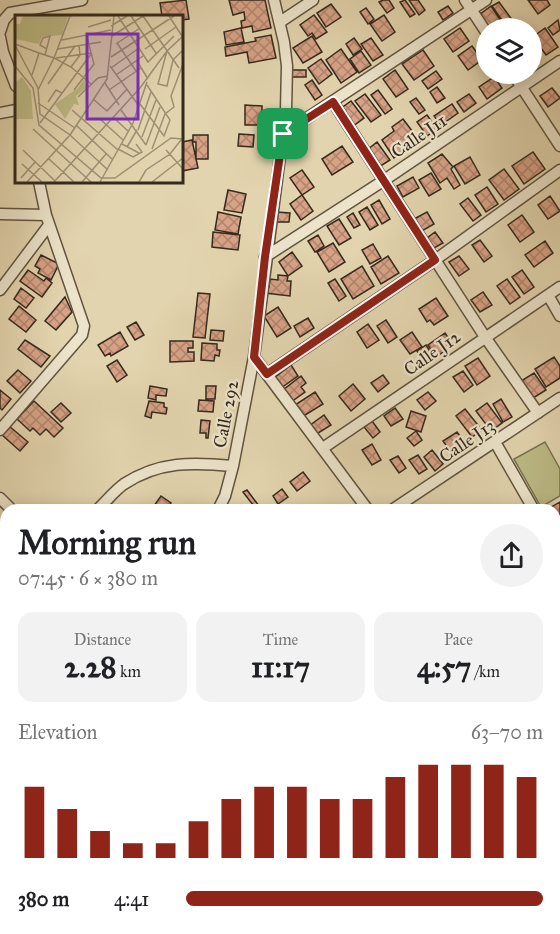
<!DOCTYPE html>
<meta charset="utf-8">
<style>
:root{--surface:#fff;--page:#f2f2f2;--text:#202124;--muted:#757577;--accent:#8f2418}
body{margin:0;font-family:"IM FELL Great Primer",serif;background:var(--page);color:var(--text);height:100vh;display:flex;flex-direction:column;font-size:22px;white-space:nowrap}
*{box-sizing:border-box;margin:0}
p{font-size:20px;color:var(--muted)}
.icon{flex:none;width:33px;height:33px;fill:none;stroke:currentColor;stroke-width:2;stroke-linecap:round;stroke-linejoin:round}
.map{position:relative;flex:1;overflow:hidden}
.details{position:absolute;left:0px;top:504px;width:561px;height:430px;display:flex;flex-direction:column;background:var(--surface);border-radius:18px 18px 0 0;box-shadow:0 3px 15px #0003}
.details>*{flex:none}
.buttons{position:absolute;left:476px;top:18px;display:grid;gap:12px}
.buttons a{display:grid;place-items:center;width:66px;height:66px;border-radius:50%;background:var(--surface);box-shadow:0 3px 15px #0003;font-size:30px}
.pin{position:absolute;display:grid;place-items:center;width:51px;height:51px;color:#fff;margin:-26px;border-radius:12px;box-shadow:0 3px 9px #0006}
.round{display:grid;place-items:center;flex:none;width:63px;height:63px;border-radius:32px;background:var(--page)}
.headline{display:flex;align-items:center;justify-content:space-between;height:102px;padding:0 18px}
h1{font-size:33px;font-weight:800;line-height:45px}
.stats{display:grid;grid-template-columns:repeat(3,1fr);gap:9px;height:102px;padding:6px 18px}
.stats div{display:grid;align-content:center;border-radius:15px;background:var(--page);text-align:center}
.stats b{font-size:30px;font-weight:800}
.stats small{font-size:16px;font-weight:400}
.stats p{font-size:16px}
.chart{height:168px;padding:12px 18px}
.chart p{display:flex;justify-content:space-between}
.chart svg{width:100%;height:108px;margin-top:6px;stroke:var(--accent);stroke-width:6}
ul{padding:0 18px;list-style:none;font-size:20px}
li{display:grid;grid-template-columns:96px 72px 1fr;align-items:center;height:45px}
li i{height:15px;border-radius:8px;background:var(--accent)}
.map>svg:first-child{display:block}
</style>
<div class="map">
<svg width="560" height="934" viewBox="0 0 560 934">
<defs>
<pattern id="building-cross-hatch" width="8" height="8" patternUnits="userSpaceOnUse" patternTransform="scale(1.5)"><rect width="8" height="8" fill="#d7a286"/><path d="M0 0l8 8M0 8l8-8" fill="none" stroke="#af846d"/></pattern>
</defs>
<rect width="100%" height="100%" fill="#e2d4ae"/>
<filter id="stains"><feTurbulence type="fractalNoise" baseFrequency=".00333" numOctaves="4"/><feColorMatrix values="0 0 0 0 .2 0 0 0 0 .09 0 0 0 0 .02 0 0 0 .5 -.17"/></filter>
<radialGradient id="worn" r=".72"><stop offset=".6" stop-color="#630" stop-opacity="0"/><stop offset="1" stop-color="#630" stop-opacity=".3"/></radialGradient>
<path fill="#bcba85" stroke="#787250" stroke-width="1.5" d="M545,442L560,469V496L541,507L514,459Z"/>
<path fill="url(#building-cross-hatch)" stroke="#352a1c" stroke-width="1.5" d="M186,0L189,19L182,20V16H162L160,3Z
M229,0H265L271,28L253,32L252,26L242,28L241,21L245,20L244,12L233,15Z
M383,0H389L394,8L387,13L379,2Z
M405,0L415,14L410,17L400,2Z
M409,0H418L425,10L419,15Z
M528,0H547L550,5L538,14Z
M499,2L513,21L506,26L492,6Z
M331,4L341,17L326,27L317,13Z
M448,6L453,13L443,20L438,12Z
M491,6L503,24L497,28H488L479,15Z
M366,8L374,19L368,24L360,12Z
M314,15L327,32L316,39L312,33L308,36L300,25Z
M384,15L395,32L382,41L370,24Z
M558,20L560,30L553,35L548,28Z
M241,28L244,42L226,45L224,32Z
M460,28L469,41L453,52L444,39Z
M545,28L558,47L546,55L533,37Z
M271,35L276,58L249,63L247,52L226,56L225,47L256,41L255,38Z
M312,36L322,52L303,63L293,48Z
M354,38L362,49L353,55L346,44Z
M371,38L383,55L373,61L361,44Z
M532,38L539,49L532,54L537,61L531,66Z
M472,46L482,60L468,70L458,56Z
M341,49L357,72L341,83L326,60Z
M423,50L434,66L414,80L402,64Z
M361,51L371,65L359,73L350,59Z
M321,59L332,74L319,84L308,68Z
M292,70H306V77H292Z
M395,70L408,89L396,97L383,79Z
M436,71L442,79L428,89L422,81Z
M494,77L502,88L487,99L479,87Z
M312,80L322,95L315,100L305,85Z
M437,87L445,98L437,103L430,92Z
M552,88L560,98L548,107L540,96Z
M378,90L392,109L385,114L371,95Z
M365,94L381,115L371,122L355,101Z
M469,94L476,103L464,112L457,102Z
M416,98L425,110L419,114L410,102Z
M351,101L364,118L352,127L340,109Z
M452,104L458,113L441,125L434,116Z
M245,105L262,106V125H245Z
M427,115L437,129L427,136L417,122Z
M403,119L419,140L394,158L382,140L394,131L392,127Z
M239,134L254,135L253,147L238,146Z
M193,135H208V159H196V142H193Z
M192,140L198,168L182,171V142Z
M377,142L390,160L379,167L367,150Z
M342,146L353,162L332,175L322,159Z
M533,152L545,169L524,184L512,166Z
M442,154L453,167L451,169L460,185L454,189L447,178L440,183L428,163Z
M470,157L480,175L465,184L454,166Z
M504,169L519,189L504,200L489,180Z
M302,170L314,187L302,195L290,178Z
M431,173L441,189L429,196L419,180Z
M413,177L419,188L403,197L397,186Z
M487,187L498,204L486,212L475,195Z
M228,190L246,194L242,213L224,210Z
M302,195L313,211L301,220L290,204Z
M550,196L560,211L548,219L538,205Z
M468,198L481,215L473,221L460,204Z
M379,200L390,219L382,224L371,205Z
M367,207L378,225L370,230L359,212Z
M218,212L241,217L238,234L215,230Z
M276,212L290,213L289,222H275Z
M427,212L434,224L420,232L412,220Z
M353,213L360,225L354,228L347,217Z
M522,215L534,232L520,242L508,225Z
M339,219L351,238L339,245L327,226Z
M213,232L240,235L238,250L212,247Z
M435,232L443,243L434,248L427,238Z
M318,235L324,246L315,252L308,241Z
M480,240L492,256L484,262L472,245Z
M545,241L553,253L534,267L525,255Z
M333,243L345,262L329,272L317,252Z
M373,244L381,258L370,264L362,250Z
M292,252L302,266L288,276L279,262Z
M41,255L59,264L51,280L38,273L40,269L35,266Z
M388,256L399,273L381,284L371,267Z
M459,256L469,269L459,276L449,262Z
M362,266L374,286L353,299L341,279Z
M28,270L44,281L46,278L52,283L42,297L20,281Z
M522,270L534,287L524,294L512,277Z
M278,275L288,276L287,281H291L290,296L265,293L266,287H269L270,279L278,280Z
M335,279L346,296L339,301L328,283Z
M507,279L520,297L510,304L497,286Z
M21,288L34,298L26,308L14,299Z
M483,292L492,305L480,312L471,300Z
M198,293L210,294L205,338L193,337Z
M65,297L72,312L56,330L45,321Z
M436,298L448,316L434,325L430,320L427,322L419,309Z
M19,306L36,320L26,332L9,319Z
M278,307L291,328L277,337L264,316Z
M308,318L314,328L300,337L294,326Z
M386,320L397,337L388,343L377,326Z
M136,322L144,335L135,340L127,327Z
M368,324L379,340L367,348L357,332Z
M211,330L224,331L223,341L210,340Z
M120,332L128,346L111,356L110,353L105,356L98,345Z
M412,332L422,347L410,354L400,340Z
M445,333L453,345L436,357L428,345Z
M25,340L50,356L41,367L18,349Z
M170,341H193V348H188V352H194V361L170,362Z
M202,343L217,344V350H220L219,356L215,355L214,361L201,360Z
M426,345L435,359L426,364L417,351Z
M554,357L560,366V378L546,387L535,369Z
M478,358L490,376L477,385L465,366Z
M117,360L127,375L117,382L107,366Z
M291,365L298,376L281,388L274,378Z
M18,370L31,381L20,393L7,381Z
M463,371L473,385L464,392L453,377Z
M534,373L546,390L530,400L518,383Z
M383,375L389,383L378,392L371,383Z
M301,376L306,383L301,387L305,392L291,402L283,390Z
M353,384L365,399L351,411L339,396Z
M150,386L167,389L166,396L156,395V400L148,398Z
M206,386H216L215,399H206Z
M0,390L11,399L2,410L0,408Z
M315,392L323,404L302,417L295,405Z
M428,392L436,401L425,410L417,400Z
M501,399L512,417L503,422L493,404Z
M199,400L214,401L213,412L198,411Z
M34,401L63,428L54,437L46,429L40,435L33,428L30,431L17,419Z
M149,401L164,403V407L167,408L166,414L152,412L151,418L145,416Z
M61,403L71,413L61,422L51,412Z
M487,403L502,423L491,431L476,411Z
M395,408L403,419L391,426L384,416Z
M465,409L482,430L472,437L456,416Z
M411,411L426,416L421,432L406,427Z
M324,415L331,425L315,435L309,426Z
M201,420L210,421L208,438H206V433H200Z
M372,421L380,432L373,438L364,427Z
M9,426L28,442L20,451L2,435Z
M416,431L422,440L414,446L407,438Z
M457,432L467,446L453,455L443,441Z
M372,444L381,460L372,465L362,450Z
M432,450L443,464L435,471L424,457Z
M418,455L427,469L419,474L409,460Z
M398,456L406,468L399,473L390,460Z
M303,472L310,481L297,491L290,482Z
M282,489L288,497L278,504L273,496Z
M247,490L262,510H257L243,492Z
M161,496L171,503L166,510H151Z
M560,502V541L555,532V510H546Z
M197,928H213L217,933L192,934Z
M373,928H392L397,933L373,934L371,931Z"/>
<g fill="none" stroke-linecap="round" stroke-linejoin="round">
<g stroke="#605440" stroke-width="13">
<path id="street" d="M465,0L486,32
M280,22L313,0
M0,32L4,20L10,13L82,0
M0,37L3,52L16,86
M513,74L560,146
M333,102L485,337L538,413
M0,113L16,110
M283,134L486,0
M0,214L46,215
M265,257L383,181L560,61
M0,290L49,225
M548,295L560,316
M254,357L368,510
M267,374L435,260L560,170
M0,430L82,335L84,326L46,215L39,182
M495,442L534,510
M323,448L560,287
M0,498L12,510
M97,510C106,502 114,491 124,484C159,461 193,462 233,466
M218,510L225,496L233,466L254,357L286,110L287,66L284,42L274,0
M392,510L560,398
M555,546L560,554
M0,606L6,600
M555,632L560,626
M555,773L560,780
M0,828L6,819
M555,840L560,827
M311,928L317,934
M468,928L472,934
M142,930L147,934
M281,934L287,928
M520,934L522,928"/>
</g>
<use href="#street" stroke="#ece3ca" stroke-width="10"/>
</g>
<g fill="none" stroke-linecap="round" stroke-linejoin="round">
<g stroke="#fff" stroke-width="12">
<path id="route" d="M333,102L435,260L267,374L254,357L265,257L283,134Z"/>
</g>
<use href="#route" stroke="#8f2418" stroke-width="8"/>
</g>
<g text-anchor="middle" stroke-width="4.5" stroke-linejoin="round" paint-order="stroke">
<g font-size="18" fill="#352a1c" stroke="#ece3ca">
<text transform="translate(419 136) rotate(-34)" y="6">Calle J11</text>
<text transform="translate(432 353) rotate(-35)" y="6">Calle J12</text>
<text transform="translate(226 414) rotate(-79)" y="6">Calle 292</text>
<text transform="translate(467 441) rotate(-34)" y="6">Calle J13</text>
</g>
</g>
<g transform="translate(15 15)">
<rect width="168" height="168" fill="#e2d4ae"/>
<path d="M8,1H53L47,20L27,22L24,29L0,24V9H5ZM7,62L16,76L18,104H0V68ZM69,64L71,73L61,81L64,90L59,89L50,104L40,89L63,73Z" fill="#bcba85"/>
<path fill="none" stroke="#9d9074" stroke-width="1.5" d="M55,1L39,43L56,52L76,69M103,1L133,47L159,21M116,1L141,38M128,1L164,53M154,1L167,21M96,11L112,1M73,12L96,5M97,21L128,1M168,21L152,36L143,69L152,71L158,45L168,35M47,25L96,15M102,28L121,56M0,29L24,38L17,60M101,29L125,13M0,30L23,73L25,99L55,120L93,155M43,34L86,27M130,34L161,12M30,40L35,21L28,23L25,30L32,34M96,42L159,1M41,43L76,38M122,46L133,64M0,51L18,73L24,110L86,163H100L156,123L168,124M95,51L124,91M56,52L65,40L64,30M96,53L124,33M101,60L128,41M90,68L104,90M33,69L60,31M23,75L39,43L24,38M59,75L79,49L72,22M94,75L126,53M63,82L83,63L93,61M78,84L92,96L112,74M33,87L41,75L47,78M23,88L60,113M125,89L149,121L155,105L132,70M57,95L103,135M106,95L131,130M99,103L114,117M85,104L108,125M25,108L76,39M61,110L97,144M18,114L76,167M123,115L136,77M127,122L141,85M107,129L124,138M131,130L145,92M112,132L122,115M103,134L118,142L127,137L121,129M137,134L150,99L159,92L156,81L168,49M8,135L40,166M151,135L168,154M34,144L59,167M7,149L27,167M6,163L20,147M12,167L55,120L92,64L99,1M39,167L125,73L152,36M67,167L91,139M85,167L118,108L132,67M124,167L131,155L155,139L166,125M137,167L168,143"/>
<path fill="#7b2cbf" fill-opacity="0.15" stroke="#7b2cbf" stroke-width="3" d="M72,19H123V104H72Z"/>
<rect width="168" height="168" fill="none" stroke="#352a1c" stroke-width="3"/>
</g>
<rect width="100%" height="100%" filter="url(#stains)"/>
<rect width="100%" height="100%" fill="url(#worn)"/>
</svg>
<div class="buttons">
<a><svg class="icon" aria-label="layers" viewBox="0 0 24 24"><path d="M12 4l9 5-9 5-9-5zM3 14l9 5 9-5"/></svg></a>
</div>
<div class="pin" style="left:283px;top:134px;background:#1e9e55"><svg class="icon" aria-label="arrive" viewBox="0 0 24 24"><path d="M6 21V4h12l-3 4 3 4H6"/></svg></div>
<section class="details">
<div class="headline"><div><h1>Morning run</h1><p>07:45 · 6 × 380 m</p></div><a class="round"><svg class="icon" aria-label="share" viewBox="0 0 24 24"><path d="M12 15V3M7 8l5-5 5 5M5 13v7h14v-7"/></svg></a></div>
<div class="stats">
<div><p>Distance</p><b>2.28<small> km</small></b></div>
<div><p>Time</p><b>11:17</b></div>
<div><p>Pace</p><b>4:57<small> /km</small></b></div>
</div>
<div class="chart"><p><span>Elevation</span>63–70 m</p>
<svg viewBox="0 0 160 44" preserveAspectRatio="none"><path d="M5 44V15M15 44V24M25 44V33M35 44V38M45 44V38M55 44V29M65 44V20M75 44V15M85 44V15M95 44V20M105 44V20M115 44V11M125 44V6M135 44V6M145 44V6M155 44V11"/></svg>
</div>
<ul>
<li><b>380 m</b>4:41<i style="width:100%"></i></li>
</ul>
</section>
</div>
